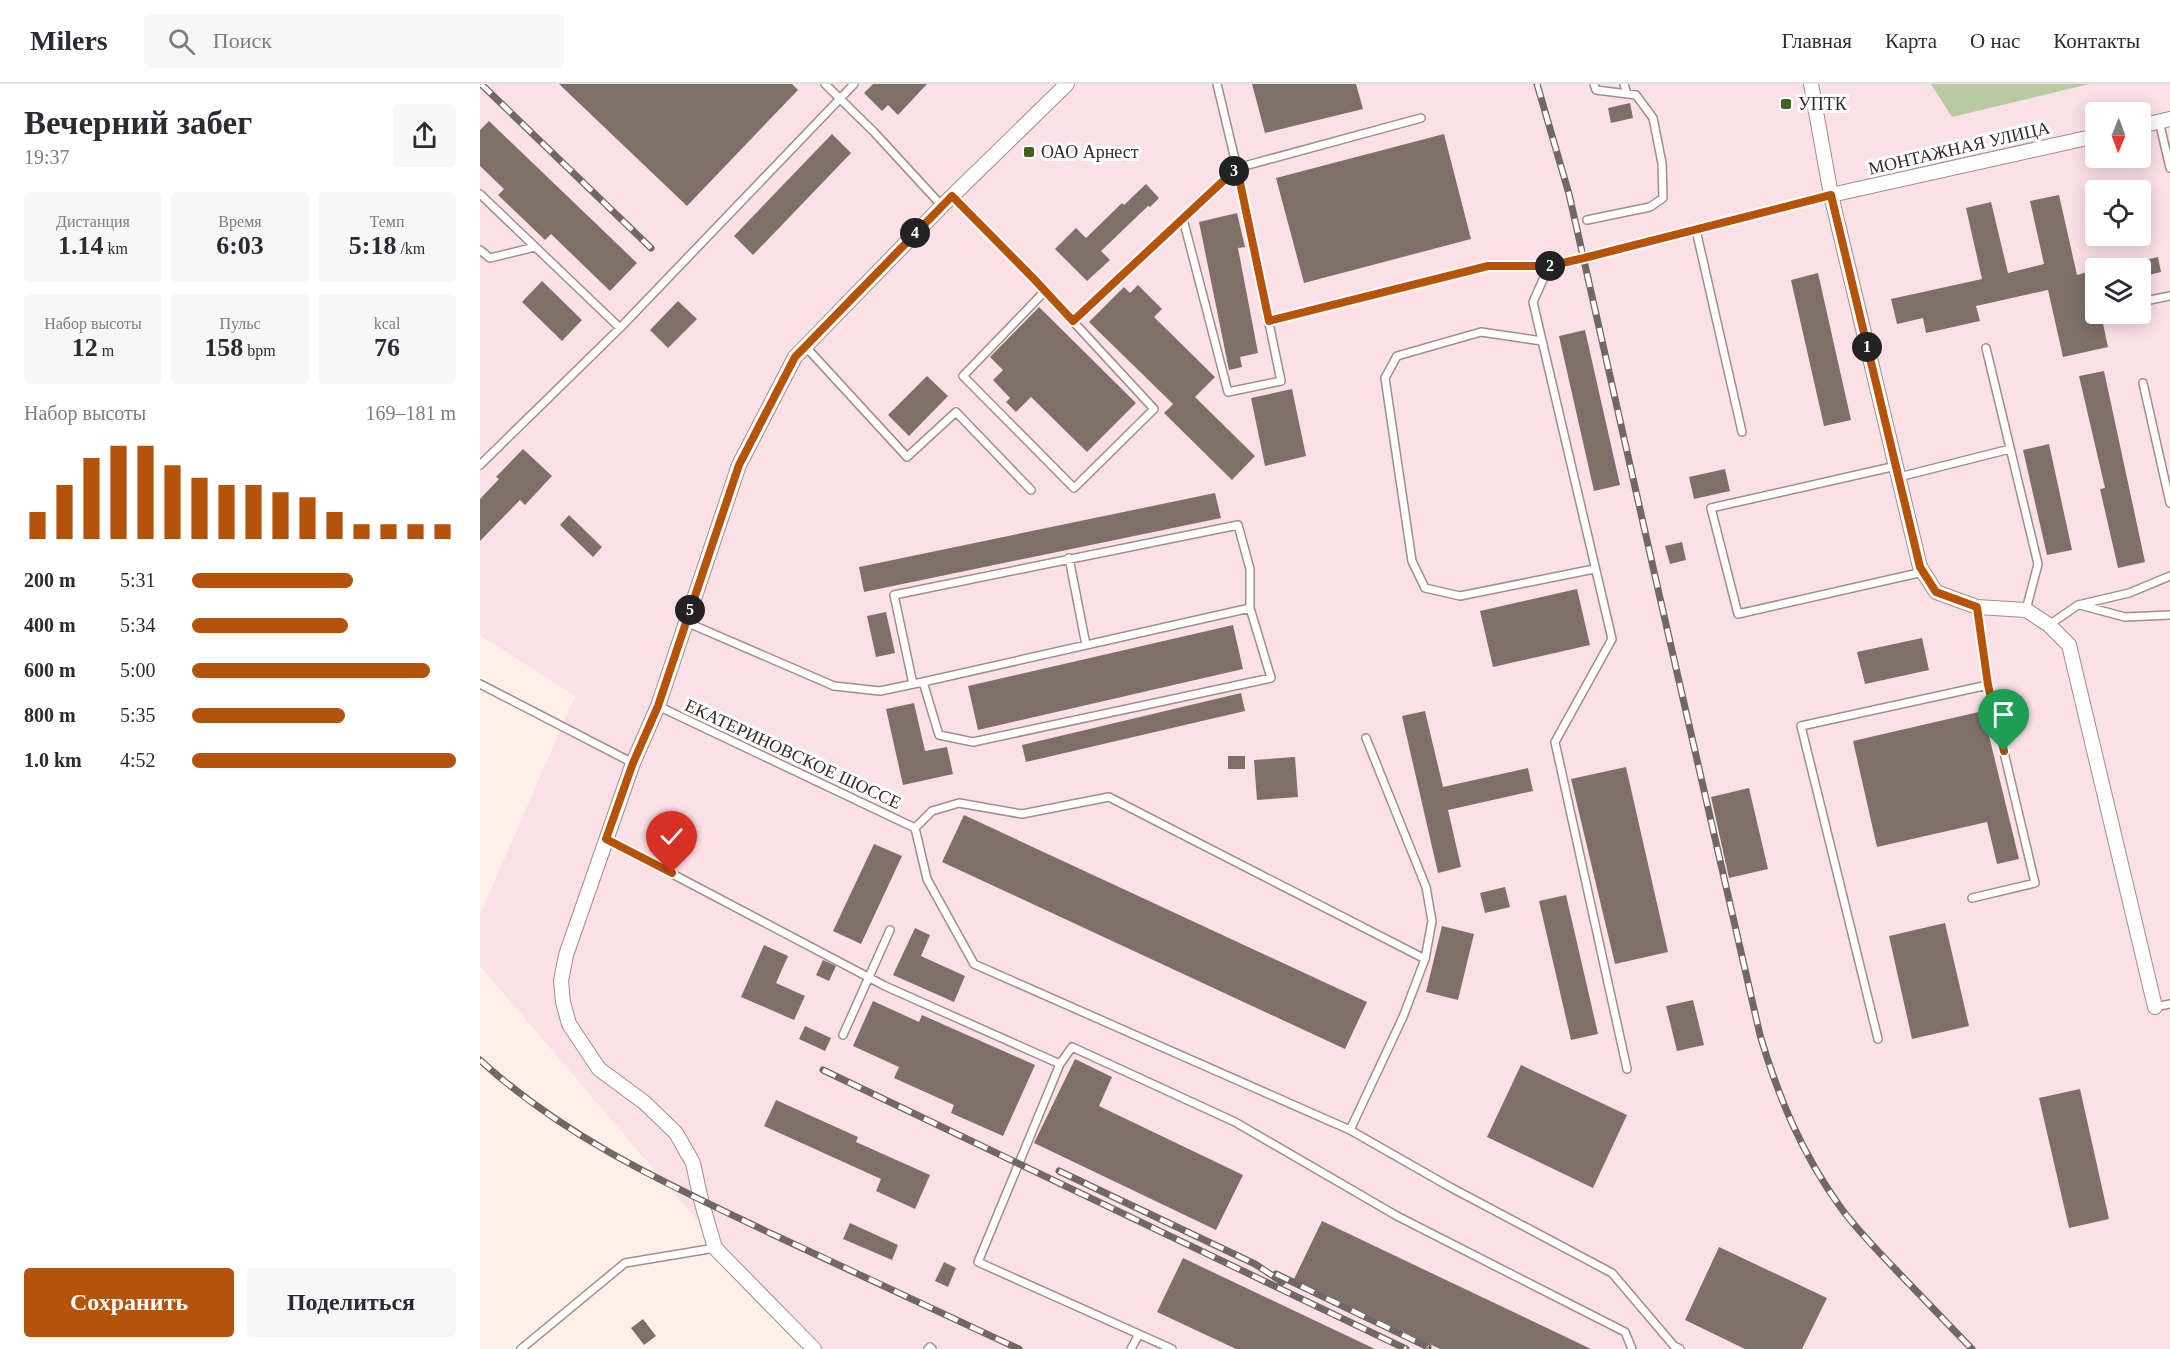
<!DOCTYPE html>
<html lang="ru">
<meta charset="utf-8">
<style>
:root{--surface:#fff;--page:#f7f7f7;--text:#2b2b33;--muted:#7c7c81;--line:#e1e1e2;--accent:#b45309}
body{margin:0;font-family:"Times New Roman",serif;background:var(--page);color:var(--text);height:100vh;display:flex;flex-direction:column;font-size:22px;white-space:nowrap}
*{box-sizing:border-box;margin:0}
p{font-size:20px;color:var(--muted)}
.icon{flex:none;width:33px;height:33px;fill:none;stroke:currentColor;stroke-width:2;stroke-linecap:round;stroke-linejoin:round}
.map{position:relative;flex:1;overflow:hidden}
.panel{display:flex;flex-direction:column;background:var(--surface);width:480px}
.panel>*{flex:none}
.needle{width:39px;rotate:181deg}
.tools{position:absolute;left:1605px;top:18px;display:grid;gap:12px}
.tools a{display:grid;place-items:center;width:66px;height:66px;border-radius:6px;background:var(--surface);box-shadow:0 3px 15px #0003;font-size:30px}
.pin{position:absolute;display:grid;place-items:center;width:51px;height:51px;color:#fff;margin:-62px -26px;border-radius:50% 50% 50% 0;rotate:-45deg;box-shadow:0 0 6px #0007}
.pin .icon{rotate:45deg}
.km{position:absolute;width:30px;height:30px;margin:-15px;border-radius:50%;background:#222;color:#fff;font-size:16px;line-height:30px;text-align:center}
.round{display:grid;place-items:center;flex:none;width:63px;height:63px;border-radius:6px;background:var(--page)}
.overview{display:flex;align-items:center;justify-content:space-between;height:102px;padding:0 24px}
h1{font-size:33px;font-weight:600;line-height:45px}
.metrics{display:grid;grid-template-columns:repeat(3,1fr);gap:9px;height:102px;padding:6px 24px}
.metrics div{display:grid;align-content:center;border-radius:6px;background:var(--page);text-align:center}
.metrics b{font-size:26px;font-weight:600}
.metrics small{font-size:16px;font-weight:400}
.metrics p{font-size:16px}
.chart{height:168px;padding:12px 24px}
.chart p{display:flex;justify-content:space-between}
.chart svg{width:100%;height:108px;margin-top:6px;stroke:var(--accent);stroke-width:6}
.action{display:flex;gap:12px;margin-top:auto;padding:12px 24px}
.action a{flex:1;height:69px;border-radius:6px;background:var(--accent);color:#fff;font-size:24px;font-weight:600;line-height:69px;text-align:center}
.action a+a{background:var(--page);color:var(--text)}
ul{padding:0 24px;list-style:none;font-size:20px}
li{display:grid;grid-template-columns:96px 72px 1fr;align-items:center;height:45px}
li i{height:15px;border-radius:8px;background:var(--accent)}
header{display:flex;align-items:center;gap:36px;box-sizing:border-box;height:84px;padding:0 30px;background:var(--surface);border-bottom:2px solid var(--line)}
header strong{font-size:28px}
nav{display:flex;gap:33px;margin-inline-start:auto;font-size:21px}
.search{width:420px;height:54px;background:var(--page);display:flex;align-items:center;gap:15px;box-sizing:border-box;padding:0 21px;border-radius:6px;color:var(--muted);font-size:22px}
main{display:flex;flex:1;min-height:0}
.map>svg:first-child{display:block}
</style>
<header>
<strong>Milers</strong>
<div class="search"><svg class="icon" aria-label="search" viewBox="0 0 24 24"><circle cx="10" cy="10" r="6"/><path d="M15 15l6 6"/></svg>Поиск</div>
<nav><a>Главная</a><a>Карта</a><a>О нас</a><a>Контакты</a></nav>
</header>
<main>
<section class="panel">
<div class="overview"><div><h1>Вечерний забег</h1><p>19:37</p></div><a class="round"><svg class="icon" aria-label="share" viewBox="0 0 24 24"><path d="M12 15V3M7 8l5-5 5 5M5 13v7h14v-7"/></svg></a></div>
<div class="metrics">
<div><p>Дистанция</p><b>1.14<small> km</small></b></div>
<div><p>Время</p><b>6:03</b></div>
<div><p>Темп</p><b>5:18<small> /km</small></b></div>
</div>
<div class="metrics">
<div><p>Набор высоты</p><b>12<small> m</small></b></div>
<div><p>Пульс</p><b>158<small> bpm</small></b></div>
<div><p>kcal</p><b>76</b></div>
</div>
<div class="chart"><p><span>Набор высоты</span>169–181 m</p>
<svg viewBox="0 0 160 44" preserveAspectRatio="none"><path d="M5 44V33M15 44V22M25 44V11M35 44V6M45 44V6M55 44V14M65 44V19M75 44V22M85 44V22M95 44V25M105 44V27M115 44V33M125 44V38M135 44V38M145 44V38M155 44V38"/></svg>
</div>
<ul>
<li><b>200 m</b>5:31<i style="width:61%"></i></li>
<li><b>400 m</b>5:34<i style="width:59%"></i></li>
<li><b>600 m</b>5:00<i style="width:90%"></i></li>
<li><b>800 m</b>5:35<i style="width:58%"></i></li>
<li><b>1.0 km</b>4:52<i style="width:100%"></i></li>
</ul>
<div class="action"><a>Сохранить</a><a>Поделиться</a></div>
</section>
<div class="map">
<svg width="1690" height="1265" viewBox="0 0 1690 1265">
<rect width="100%" height="100%" fill="#ffefe9"/>
<path fill="#fbe1e7" fill-rule="evenodd" d="M0,0H1451L1472,33L1610,0H1690V1265H327L0,882V831L95,612L0,551ZM1616,28H1660V74H1616ZM1616,106H1660V152H1616ZM1616,184H1660V230H1616Z"/>
<path fill="#b9c9a3" d="M1451,0H1610L1472,33Z"/>
<path fill="#7e7066" d="M79,0H312L318,6L207,122Z
M393,0H447L418,31L408,21L402,27L384,9Z
M772,0H876L883,25L785,49Z
M1150,19L1153,34L1131,39L1128,24Z
M9,37L157,179L130,207L71,150L65,156L18,111L24,105L0,82V46Z
M352,50L371,69L273,171L254,152Z
M964,50L991,155L824,199L796,94Z
M666,100L679,114L670,123L668,122L621,167L630,176L607,197L575,165L596,144L606,154L642,119L644,121Z
M1579,111L1597,191L1611,187L1616,207V230H1621L1628,263L1583,273L1568,206L1496,222L1500,237L1446,249L1443,234L1417,240L1411,215L1502,195L1486,124L1511,118L1528,189L1564,180L1550,117Z
M757,129L765,163L758,164L778,269L760,273L762,283L749,286L719,138Z
M1678,173L1681,188L1660,193V177Z
M1338,189L1371,336L1344,342L1311,196Z
M62,197L102,236L82,257L42,218Z
M658,201L682,225L674,233L735,293L715,313L775,372L752,396L684,329L693,320L609,238L644,203L650,209Z
M198,217L217,235L188,264L170,246Z
M559,223L656,319L607,368L551,313L536,328L526,318L530,314L513,296L523,286L510,273Z
M1105,246L1140,401L1114,407L1079,252Z
M1624,287L1665,478L1638,484L1620,405L1625,404L1599,292Z
M447,292L468,312L429,352L408,331Z
M812,305L826,372L785,382L771,314Z
M1569,360L1592,466L1567,471L1543,366Z
M43,365L72,392L45,421L40,416L0,457V415L19,395L16,393Z
M1245,385L1250,407L1214,415L1209,393Z
M735,409L741,434L384,508L379,483Z
M89,431L122,463L113,473L80,441Z
M1202,458L1206,476L1190,480L1185,462Z
M1097,505L1110,561L1013,583L1000,527Z
M406,528L415,569L396,573L387,532Z
M753,541L763,585L498,646L488,602Z
M1442,554L1449,586L1385,600L1377,568Z
M761,609L765,627L546,678L542,661Z
M434,619L445,667L467,663L473,690L423,701L406,625Z
M945,627L963,703L1048,684L1053,707L968,726L981,783L958,789L922,632Z
M1503,627L1539,775L1517,780L1507,738L1397,763L1373,657Z
M748,672H765V685H748Z
M815,673L818,713L777,716L774,676Z
M1146,683L1188,868L1135,880L1091,695Z
M1269,704L1288,785L1249,794L1231,713Z
M484,731L887,918L865,965L462,778Z
M394,760L422,772L381,860L353,847Z
M1025,803L1030,823L1005,829L1000,809Z
M1086,811L1118,950L1091,956L1059,817Z
M1465,839L1489,942L1432,955L1409,852Z
M962,842L994,850L978,916L946,908Z
M435,844L450,851L441,872L485,892L474,918L413,891Z
M284,861L308,872L296,899L325,912L314,936L261,913Z
M343,876L356,882L349,897L336,891Z
M1213,916L1224,961L1197,967L1186,922Z
M393,917L439,938L442,931L555,981L523,1052L471,1029L474,1021L414,994L419,983L373,962Z
M325,942L351,954L345,967L319,955Z
M595,975L632,993L619,1022L763,1091L736,1146L554,1059Z
M1041,981L1147,1031L1113,1104L1007,1053Z
M1600,1005L1629,1135L1589,1144L1559,1014Z
M296,1016L378,1053L376,1058L450,1091L435,1125L396,1107L401,1095L284,1042Z
M842,1137L1111,1265H960L814,1195Z
M370,1139L418,1161L412,1176L363,1155Z
M1239,1163L1347,1214L1322,1265H1265L1205,1236Z
M703,1174L895,1265H756L677,1228Z
M464,1178L476,1184L468,1203L455,1197Z
M163,1235L176,1252L164,1261L151,1244Z"/>
<g fill="none" stroke-linecap="round" stroke-linejoin="round">
<g stroke="#a08e87" stroke-width="10">
<path id="service" d="M345,0L394,48L462,122
M1144,0L1147,10
M1679,37L1690,84
M0,110L140,244
M472,112L553,194L674,325L594,404L483,292L565,207
M703,135L748,308L801,297L757,84L737,0
M1107,136L1170,123L1183,114L1182,79L1173,34L1156,11L1116,6L1114,0
M1216,146L1262,348
M0,166L10,174L55,163
M1069,182L1053,218L1132,555L1075,658L1147,985
M1660,218L1690,212
M593,237L757,84L941,34
M788,237L1008,182H1069L1104,174L1351,111
M1062,257L1001,248L917,272L905,294L932,477L945,504L980,512L1114,485
M325,262L427,373L476,328L551,406
M1506,264L1558,480L1546,526
M1663,299L1690,419
M0,381L140,244L374,0
M1416,382L1231,424L1258,530L1443,488
M1419,393L1530,365
M589,474L606,561
M1600,521L1645,533L1690,531
M206,538L354,602L400,607L443,598L770,524L791,594L493,658L459,651L443,598
M1569,541L1598,521L1649,509L1690,492
M0,600L153,679
M433,600L414,511L758,441L770,485V524
M178,622L435,744
M435,744L447,795L494,880L870,1046L970,1103L1132,1189L1194,1262L1200,1265
M435,744L452,727L479,719L542,730L629,713L945,875
M126,755L405,902L580,980L498,1178L692,1265
M1492,814L1555,799L1508,601L1497,523
M1675,923L1690,920
M363,951L410,846
M1398,955L1321,642L1508,601
M580,980L592,963L755,1038L917,1132L1145,1248L1152,1265
M870,1046L923,933L945,875L952,837L946,803L886,654
M41,1265L145,1179L235,1164
M448,1265L450,1263L452,1265
M651,1265L659,1250"/>
</g>
<g stroke="#a08e87" stroke-width="16">
<path id="minor" d="M1331,0L1351,111L1440,483L1456,508L1497,523L1546,526L1569,541L1589,561L1675,923
M1660,42L1690,35
M1351,111L1616,52
M334,1265L235,1164L221,1116L213,1079L196,1049L165,1019L119,985L89,940L83,918L81,897L86,871L153,679L178,622L259,381L315,273L462,122L587,0"/>
</g>
<use href="#service" stroke="#fff" stroke-width="7"/>
<use href="#minor" stroke="#fff" stroke-width="14"/>
<g stroke="#716763" stroke-width="7">
<path id="rail" d="M1,0L171,164
M1057,0L1089,110L1180,514L1280,951C1299,1015 1322,1070 1361,1124C1377,1146 1397,1166 1416,1186C1441,1212 1467,1239 1492,1265
M0,976C85,1054 189,1101 292,1150C375,1188 457,1227 539,1265
M343,986L926,1265
M579,1087L775,1180L802,1198
M796,1190L948,1263"/>
</g>
<use href="#rail" stroke="#fff" stroke-width="4.5" stroke-dasharray="14" stroke-linecap="butt"/>
</g>
<g fill="none" stroke-linecap="round" stroke-linejoin="round">
<g stroke="#fff" stroke-width="12">
<path id="route" d="M192,789L126,755L153,679L178,622L259,381L315,273L472,112L553,194L593,237L757,84L789,237L1008,182H1069L1104,174L1351,111L1440,483L1456,508L1497,523L1508,601L1524,667"/>
</g>
<use href="#route" stroke="#b45309" stroke-width="8"/>
</g>
<g fill="#40641d" stroke="#fff" stroke-width="2">
<rect x="1300" y="14" width="12" height="12" rx="3"/>
<rect x="543" y="62" width="12" height="12" rx="3"/>
</g>
<g text-anchor="middle" stroke-width="6" stroke-linejoin="round" paint-order="stroke">
<g font-size="18" fill="#332c29" stroke="#fff" text-anchor="start">
<text x="1318" y="26">УПТК</text>
<text x="561" y="74">ОАО Арнест</text>
</g>
<g font-size="18" fill="#332c29" stroke="#fff">
<text transform="translate(1479 64) rotate(-13)" y="6">МОНТАЖНАЯ УЛИЦА</text>
<text transform="translate(313 670) rotate(25)" y="6">ЕКАТЕРИНОВСКОЕ ШОССЕ</text>
</g>
</g>
</svg>
<div class="tools">
<a><svg class="needle" viewBox="-14 -14 28 28"><path d="M0-13l5 13h-10z" fill="#e53935"/><path d="M0 13l5-13h-10z" fill="#7c7c81"/></svg></a>
<a><svg class="icon" aria-label="locate" viewBox="0 0 24 24"><circle cx="12" cy="12" r="6"/><path d="M12 2v4M12 18v4M2 12h4M18 12h4"/></svg></a>
<a><svg class="icon" aria-label="layers" viewBox="0 0 24 24"><path d="M12 4l9 5-9 5-9-5zM3 14l9 5 9-5"/></svg></a>
</div>
<div class="pin" style="left:1524px;top:667px;background:#1e9e55"><svg class="icon" aria-label="arrive" viewBox="0 0 24 24"><path d="M6 21V4h12l-3 4 3 4H6"/></svg></div>
<div class="pin" style="left:192px;top:789px;background:#d93025"><svg class="icon" aria-label="check" viewBox="0 0 24 24"><path d="M5 12l5 5 9-10"/></svg></div>
<b class="km" style="left:1387px;top:263px">1</b>
<b class="km" style="left:1070px;top:182px">2</b>
<b class="km" style="left:754px;top:87px">3</b>
<b class="km" style="left:435px;top:149px">4</b>
<b class="km" style="left:210px;top:526px">5</b>
</div>
</main>
